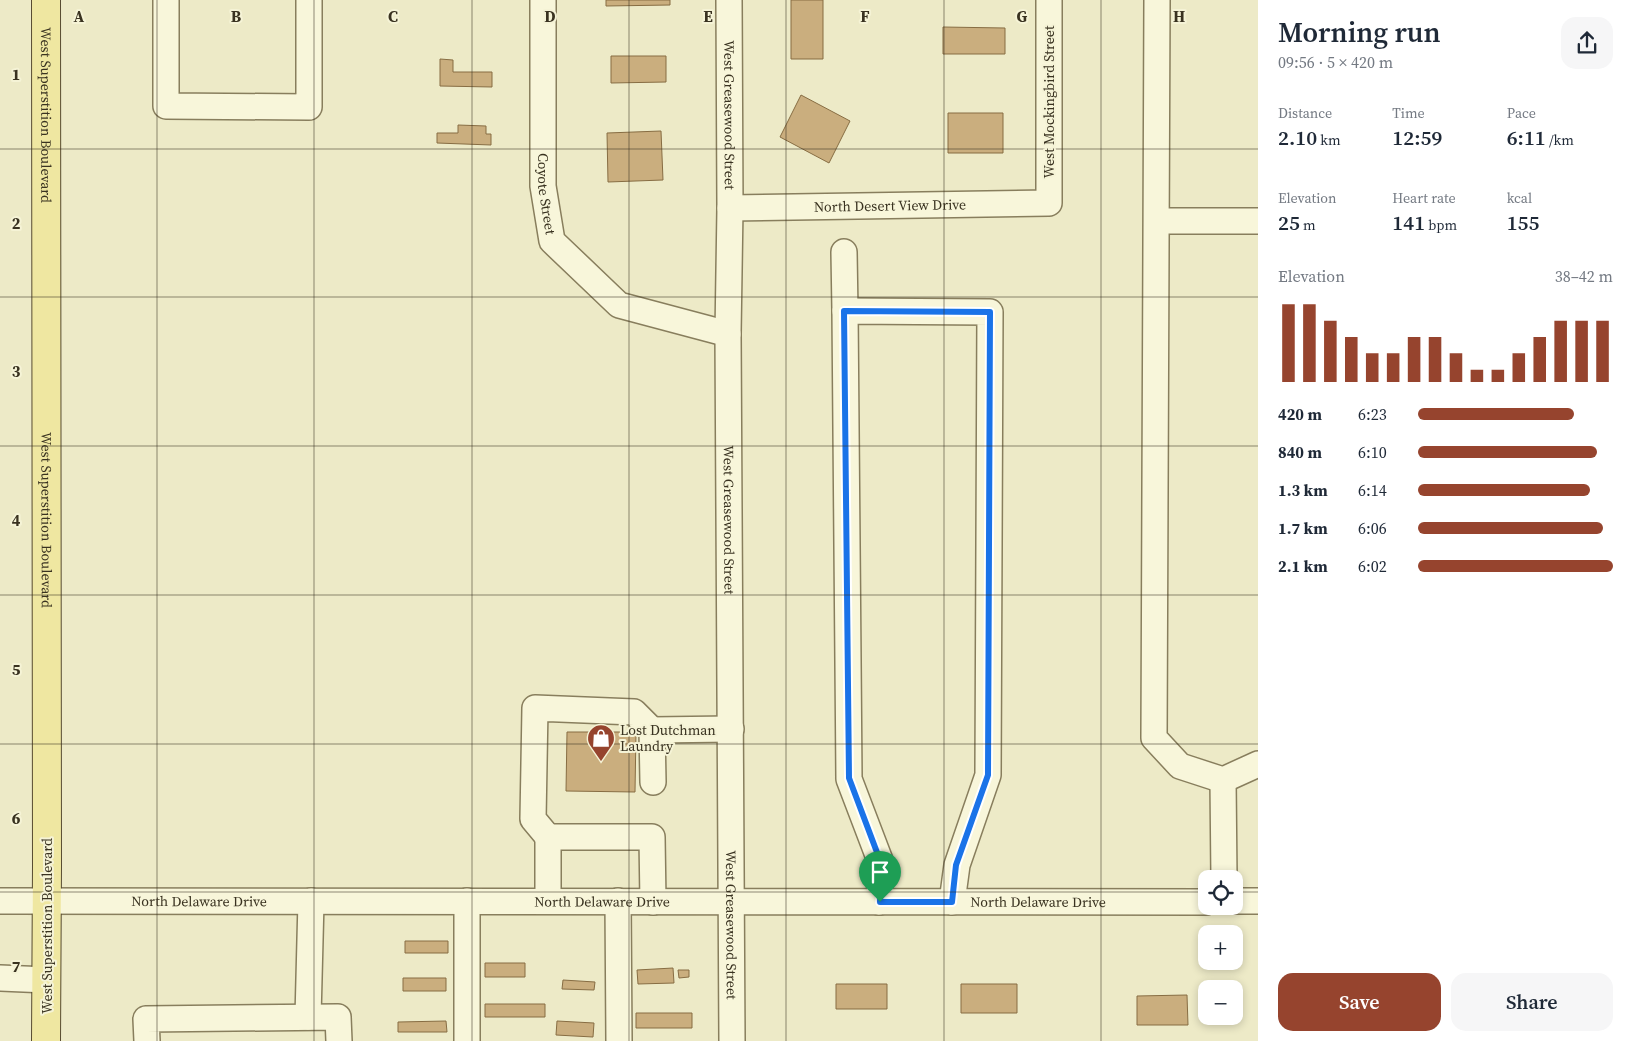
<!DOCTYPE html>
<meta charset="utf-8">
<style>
:root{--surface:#fff;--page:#f6f6f7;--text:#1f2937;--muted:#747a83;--accent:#96442e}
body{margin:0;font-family:"Source Serif 4",serif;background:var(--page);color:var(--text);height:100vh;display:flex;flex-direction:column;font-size:19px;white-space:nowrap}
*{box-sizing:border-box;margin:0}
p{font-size:16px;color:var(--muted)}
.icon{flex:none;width:28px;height:28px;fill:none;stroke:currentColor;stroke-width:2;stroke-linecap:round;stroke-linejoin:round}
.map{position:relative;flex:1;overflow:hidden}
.side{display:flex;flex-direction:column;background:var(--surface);width:375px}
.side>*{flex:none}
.tools{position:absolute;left:1198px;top:870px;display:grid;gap:10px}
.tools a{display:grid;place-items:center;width:45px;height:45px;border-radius:10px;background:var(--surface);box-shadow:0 2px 8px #0003;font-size:25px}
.pin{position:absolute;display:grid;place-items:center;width:42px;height:42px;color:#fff;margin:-51px -21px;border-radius:50% 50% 50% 0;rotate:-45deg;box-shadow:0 0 5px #0007}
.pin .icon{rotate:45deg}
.round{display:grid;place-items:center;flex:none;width:52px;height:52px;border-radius:15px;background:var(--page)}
.headline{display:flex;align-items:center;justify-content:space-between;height:85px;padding:0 20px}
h1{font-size:28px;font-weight:600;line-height:38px}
.figures{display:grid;grid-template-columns:repeat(3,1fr);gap:8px;height:85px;padding:5px 20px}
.figures div{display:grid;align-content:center}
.figures b{font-size:21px;font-weight:600}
.figures small{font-size:14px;font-weight:400}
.figures p{font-size:14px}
.chart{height:140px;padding:10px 20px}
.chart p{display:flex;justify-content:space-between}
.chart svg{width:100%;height:90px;margin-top:5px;stroke:var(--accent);stroke-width:6}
.action{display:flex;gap:10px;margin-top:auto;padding:10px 20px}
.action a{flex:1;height:58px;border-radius:15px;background:var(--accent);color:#fff;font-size:20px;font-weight:600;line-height:58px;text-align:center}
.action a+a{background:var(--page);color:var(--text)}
ul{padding:0 20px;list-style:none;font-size:16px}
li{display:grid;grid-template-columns:80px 60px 1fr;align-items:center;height:38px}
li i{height:12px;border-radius:6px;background:var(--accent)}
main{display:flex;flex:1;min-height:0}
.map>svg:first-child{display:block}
</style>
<main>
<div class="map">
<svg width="1258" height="1041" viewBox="0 0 1258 1041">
<rect width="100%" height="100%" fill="#edeac7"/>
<path fill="#caae7e" stroke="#876d43" d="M606,0H670V5L606,6Z
M791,0H823V59H791Z
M943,27L1005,28V54H943Z
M611,56H666V82L611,83Z
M440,59L453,60V72H492V87L440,86Z
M801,95L850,121L829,163L780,137Z
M948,113H1003V153H948Z
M458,125L486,126V134H491V145L437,143V133H458Z
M661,131L663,180L608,182L607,133Z
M567,732H636L635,792L566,791Z
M405,941H448V953H405Z
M485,963H525V977H485Z
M673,968L674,983L638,984L637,970Z
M678,970H689V977L679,978Z
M403,978H446V991H403Z
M563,980L595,982L594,990L562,989Z
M836,984H887V1009H836Z
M961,984H1017V1013H961Z
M1187,995L1188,1025H1137V996Z
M485,1004H545V1017H485Z
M636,1013H692V1028H636Z
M446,1021L447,1032H398V1022Z
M557,1021L594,1023L593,1037L556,1035Z"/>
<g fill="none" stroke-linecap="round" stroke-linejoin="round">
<g stroke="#887e5d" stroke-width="28">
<g id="minor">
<path d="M166,0V106L309,107V0"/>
<path id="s1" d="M543,0V186L552,241L619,305L728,334"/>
<path id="s2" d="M729,0L730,208L728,334L732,1041"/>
<path d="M1157,0L1154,738L1180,766L1223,780L1258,764"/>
<path id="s3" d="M730,208L1049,203V0"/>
<path d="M1157,221H1258"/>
<path d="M844,252L845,311"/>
<path d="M652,730L731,729"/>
<path d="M1223,780L1224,879"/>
<path d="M548,837L533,819L535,708L634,712L652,730L653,782"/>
<path d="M548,900V837H652L653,902"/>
<path id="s4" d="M0,901L1206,902"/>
<path d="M467,901V1041"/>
<path d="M618,901L619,1041"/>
<path d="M1234,901H1258"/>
<path d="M879,902L881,863L849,779L845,311L990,312L988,775L957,865L952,902"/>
<path d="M0,978L47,980"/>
<path d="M308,1017L311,901"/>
<path d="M147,1041L146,1019L338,1017L339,1041"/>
</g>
</g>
<g stroke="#574b31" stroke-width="30">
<g id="major">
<path id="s5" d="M46,0L47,865L46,1041"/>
</g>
</g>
<use href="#minor" stroke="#f8f6da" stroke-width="25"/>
<use href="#major" stroke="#efe7a1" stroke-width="28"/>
</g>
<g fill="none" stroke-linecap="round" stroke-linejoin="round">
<g stroke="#fff" stroke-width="10">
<path id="route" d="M844,311L990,312L988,775L956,865L952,902H880L881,863L849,778Z"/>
</g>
<use href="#route" stroke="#1a73e8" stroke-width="6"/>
</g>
<path fill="none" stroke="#393220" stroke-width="1" stroke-opacity="0.55" d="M157,0V1041M314,0V1041M472,0V1041M629,0V1041M786,0V1041M944,0V1041M1101,0V1041M0,149H1258M0,297H1258M0,446H1258M0,595H1258M0,744H1258M0,892H1206M1234,892H1258"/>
<defs>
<g id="shop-pin" transform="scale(1.4375)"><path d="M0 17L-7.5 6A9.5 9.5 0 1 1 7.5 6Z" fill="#96442e" stroke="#f5f3d6"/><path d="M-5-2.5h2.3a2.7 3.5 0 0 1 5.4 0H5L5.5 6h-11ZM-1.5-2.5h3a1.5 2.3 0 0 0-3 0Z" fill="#fff"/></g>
</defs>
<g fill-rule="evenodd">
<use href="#shop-pin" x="601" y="738"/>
</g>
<g text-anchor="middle" stroke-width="4" stroke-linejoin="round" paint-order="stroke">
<g font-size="14" fill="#393220" stroke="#f5f3d6">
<text transform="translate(1049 102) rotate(-90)" y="5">West Mockingbird Street</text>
<text dy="5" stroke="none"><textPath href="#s5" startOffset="115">West Superstition Boulevard</textPath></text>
<text dy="5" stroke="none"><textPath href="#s2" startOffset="115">West Greasewood Street</textPath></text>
<text dy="5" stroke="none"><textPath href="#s1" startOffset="194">Coyote Street</textPath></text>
<text dy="5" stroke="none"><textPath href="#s3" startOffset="160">North Desert View Drive</textPath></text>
<text dy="5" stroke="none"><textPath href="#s2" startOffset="520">West Greasewood Street</textPath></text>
<text dy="5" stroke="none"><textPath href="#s5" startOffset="520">West Superstition Boulevard</textPath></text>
<text dy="5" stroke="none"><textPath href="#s4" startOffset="602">North Delaware Drive</textPath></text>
<text dy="5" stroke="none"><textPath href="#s4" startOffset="199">North Delaware Drive</textPath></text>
<text dy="5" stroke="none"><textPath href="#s4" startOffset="1038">North Delaware Drive</textPath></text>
<text dy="5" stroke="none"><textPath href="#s2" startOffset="925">West Greasewood Street</textPath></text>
<text transform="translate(47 926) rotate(-90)" y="5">West Superstition Boulevard</text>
</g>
<g font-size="14" fill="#393220" stroke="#f5f3d6" text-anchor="start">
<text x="620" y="735">Lost Dutchman<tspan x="620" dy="16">Laundry</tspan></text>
</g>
</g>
<g font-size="16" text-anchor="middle" font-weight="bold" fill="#393220" stroke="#f5f3d6" stroke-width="4" stroke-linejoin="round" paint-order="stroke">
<text x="79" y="22">A</text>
<text x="236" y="22">B</text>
<text x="393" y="22">C</text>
<text x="550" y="22">D</text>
<text x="708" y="22">E</text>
<text x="865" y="22">F</text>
<text x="1022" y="22">G</text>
<text x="1179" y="22">H</text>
<text x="16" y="80">1</text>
<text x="16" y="229">2</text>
<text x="16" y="377">3</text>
<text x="16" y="526">4</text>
<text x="16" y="675">5</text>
<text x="16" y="824">6</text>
<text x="16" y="972">7</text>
</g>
</svg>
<div class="tools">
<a><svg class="icon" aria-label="locate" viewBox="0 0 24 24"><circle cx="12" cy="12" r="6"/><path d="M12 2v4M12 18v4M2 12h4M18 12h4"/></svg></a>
<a>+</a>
<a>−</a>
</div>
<div class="pin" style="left:880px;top:902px;background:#1e9e55"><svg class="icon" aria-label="arrive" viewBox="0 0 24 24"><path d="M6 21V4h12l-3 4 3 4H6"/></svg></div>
</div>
<section class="side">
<div class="headline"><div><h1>Morning run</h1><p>09:56 · 5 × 420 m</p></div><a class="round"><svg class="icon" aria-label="share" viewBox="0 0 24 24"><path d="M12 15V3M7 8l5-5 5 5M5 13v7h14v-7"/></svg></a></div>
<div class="figures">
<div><p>Distance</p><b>2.10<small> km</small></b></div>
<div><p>Time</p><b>12:59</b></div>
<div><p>Pace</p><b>6:11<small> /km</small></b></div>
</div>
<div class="figures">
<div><p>Elevation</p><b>25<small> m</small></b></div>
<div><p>Heart rate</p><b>141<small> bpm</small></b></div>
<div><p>kcal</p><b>155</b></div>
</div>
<div class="chart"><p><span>Elevation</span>38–42 m</p>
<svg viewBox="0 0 160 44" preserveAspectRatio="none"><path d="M5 44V6M15 44V6M25 44V14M35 44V22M45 44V30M55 44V30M65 44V22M75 44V22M85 44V30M95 44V38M105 44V38M115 44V30M125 44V22M135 44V14M145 44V14M155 44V14"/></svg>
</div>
<ul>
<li><b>420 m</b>6:23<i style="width:80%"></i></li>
<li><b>840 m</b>6:10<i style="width:92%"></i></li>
<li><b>1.3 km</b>6:14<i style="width:88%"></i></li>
<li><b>1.7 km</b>6:06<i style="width:95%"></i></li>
<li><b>2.1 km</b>6:02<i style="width:100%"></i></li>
</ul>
<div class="action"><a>Save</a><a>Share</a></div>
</section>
</main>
